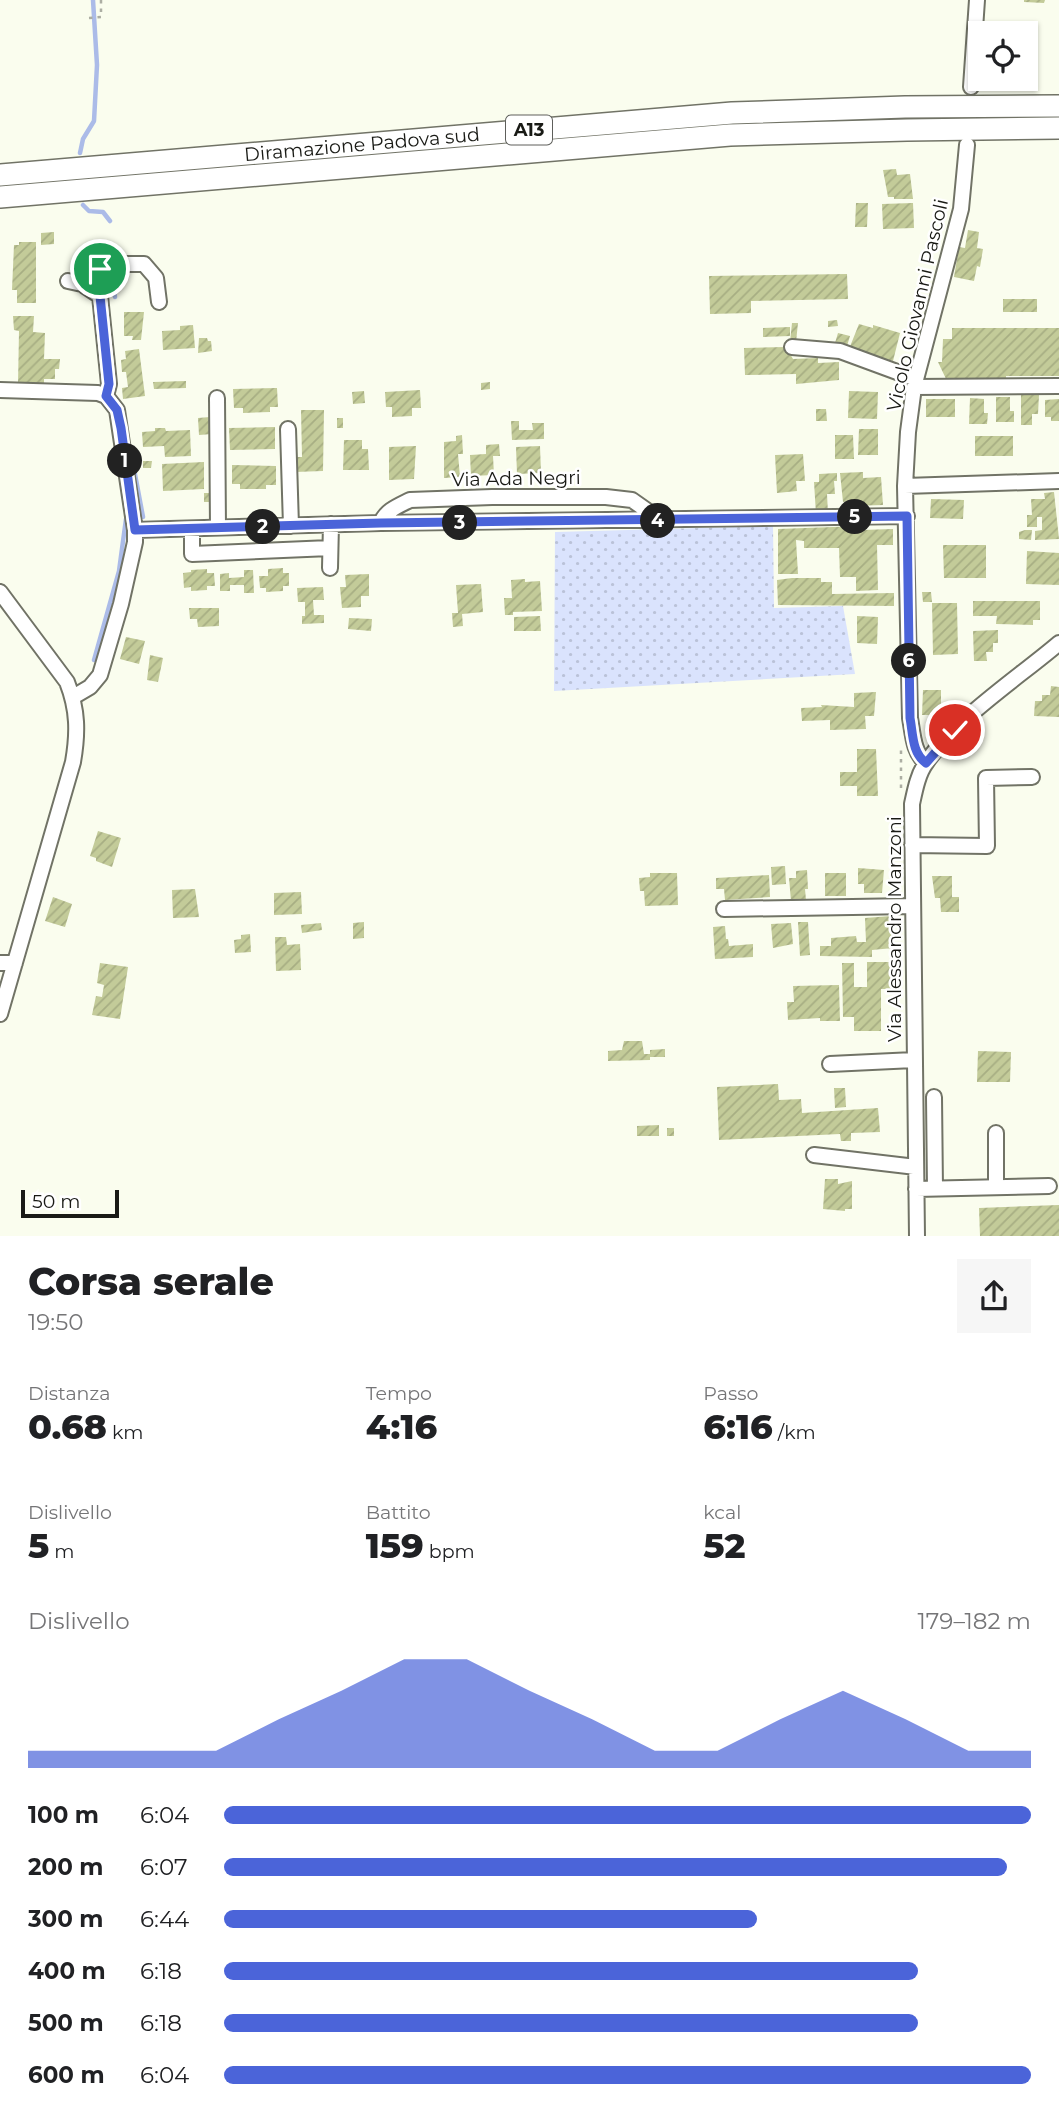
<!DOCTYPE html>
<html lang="it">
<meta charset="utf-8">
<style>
:root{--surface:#fff;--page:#f6f6f6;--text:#202124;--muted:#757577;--accent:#4b64d9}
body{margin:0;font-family:Montserrat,sans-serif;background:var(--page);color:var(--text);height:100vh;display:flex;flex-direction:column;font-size:26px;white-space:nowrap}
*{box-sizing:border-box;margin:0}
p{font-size:23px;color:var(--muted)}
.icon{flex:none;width:38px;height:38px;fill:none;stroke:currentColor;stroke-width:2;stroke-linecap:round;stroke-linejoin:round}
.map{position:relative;height:1236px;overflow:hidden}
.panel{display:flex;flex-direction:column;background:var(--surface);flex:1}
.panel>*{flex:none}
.tools{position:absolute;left:968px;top:21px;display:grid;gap:14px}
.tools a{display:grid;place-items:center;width:70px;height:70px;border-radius:0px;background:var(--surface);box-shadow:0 2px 5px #0004;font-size:35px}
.scale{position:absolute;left:21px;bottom:18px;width:98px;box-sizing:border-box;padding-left:7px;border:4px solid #191a15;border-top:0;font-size:19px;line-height:24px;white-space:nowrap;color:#191a15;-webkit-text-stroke:5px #fff;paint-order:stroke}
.pin{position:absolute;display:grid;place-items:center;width:60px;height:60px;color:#fff;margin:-30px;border:4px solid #fff;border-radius:50%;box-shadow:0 2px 7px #0007}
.km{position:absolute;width:35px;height:35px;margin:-18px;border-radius:50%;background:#222;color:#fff;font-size:19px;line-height:35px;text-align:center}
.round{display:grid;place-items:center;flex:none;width:74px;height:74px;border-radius:0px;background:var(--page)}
.head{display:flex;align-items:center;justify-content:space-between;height:119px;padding:0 28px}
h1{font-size:38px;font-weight:800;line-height:52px}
.metrics{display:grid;grid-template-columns:repeat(3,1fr);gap:10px;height:119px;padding:7px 28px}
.metrics div{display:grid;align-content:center}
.metrics b{font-size:35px;font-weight:800}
.metrics small{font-size:19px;font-weight:400}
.metrics p{font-size:19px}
.chart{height:196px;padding:14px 28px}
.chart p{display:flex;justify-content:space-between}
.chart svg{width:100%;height:126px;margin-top:7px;fill:var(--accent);opacity:.7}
ul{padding:0 28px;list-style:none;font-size:23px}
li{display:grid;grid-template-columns:112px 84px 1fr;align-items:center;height:52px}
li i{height:18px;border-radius:9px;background:var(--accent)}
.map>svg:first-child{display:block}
</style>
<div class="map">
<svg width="1059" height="1236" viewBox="0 0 1059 1236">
<defs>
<pattern id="grass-dots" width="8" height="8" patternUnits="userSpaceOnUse" patternTransform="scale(1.75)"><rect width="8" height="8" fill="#dae3fd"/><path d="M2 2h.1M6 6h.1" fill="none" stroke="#bac2d8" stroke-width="1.8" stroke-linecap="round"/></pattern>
<pattern id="building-hatch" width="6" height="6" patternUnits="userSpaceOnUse" patternTransform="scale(1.75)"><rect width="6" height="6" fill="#c3cb99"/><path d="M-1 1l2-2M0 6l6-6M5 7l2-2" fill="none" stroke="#a7ae83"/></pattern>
</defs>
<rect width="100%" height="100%" fill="#fafdee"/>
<path fill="url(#grass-dots)" d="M773,526L774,608L843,606L855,674L554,691L555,532Z"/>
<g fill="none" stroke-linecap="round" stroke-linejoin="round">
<path stroke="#abbbe8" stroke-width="4.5" d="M80,153L83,139L94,121L97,65L93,0
M83,205L89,211L103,212L110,221
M111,271L115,297
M131,453L143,517
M94,660L119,571L126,519"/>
</g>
<path fill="url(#building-hatch)" d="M1024,0H1045L1044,3L1024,2Z
M896,169L897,175L910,174L913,199H894V197H888L883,170Z
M856,203H868L867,227H855Z
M913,203L914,228L883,229L882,204Z
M968,230L979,232L977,248L983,249L980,267L977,266L974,281L954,277L959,247L965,248Z
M54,232V244L41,245V233Z
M19,242H36V303H17V290H12L14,245H19Z
M93,258L95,270L84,272L82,260Z
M847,274L848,299L751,301V313L710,314L709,276Z
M1003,299H1037V312H1003Z
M124,312H144L141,340H132L133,336H124Z
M13,316H34L33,332L45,333L44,359H60L59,369H55V379H44V385H18L19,331L14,330Z
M837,320L838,326L828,327V321Z
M792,323H798L796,342H790Z
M859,324L873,328V325L900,333L893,361L849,349Z
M193,325L195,348L163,350L162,331L180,330V326Z
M790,327V336L763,337V328Z
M952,328H1059V376H1006V381H947L938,362H942L943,339H952Z
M838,333L850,336L847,346L835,343Z
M199,338H207L208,341H211L212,351L198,353Z
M786,347L793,359L818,358V363L839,362V380L796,384V374L745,375L744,348Z
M139,349L145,396L123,399L122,388L128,387L126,372H122L121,360L126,359L125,351Z
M186,381V388L154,389L153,382Z
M490,382V389L481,390V383Z
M277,388L278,407H270V412L243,413V408H234L233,389Z
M420,390L421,408H412V416L392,417V407H386L385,392Z
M364,391L365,403L353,404L352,392Z
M849,391L878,392L877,419L848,418Z
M1021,394L1039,395L1038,414H1032V425H1021Z
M996,397H1010V411H1014V422H996Z
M970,398L984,399V413H988L987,424H969Z
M926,399H955V417H926Z
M1059,399V421H1051V417H1045V400Z
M816,409H826L827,421H816Z
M301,410H324L323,471L295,472V457H302Z
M210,417L212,434L199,435L198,418Z
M337,418H343V428H337Z
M511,421H519V430H533L532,423H544V439L512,440Z
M275,427V449L230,450L229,428Z
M155,428H165L166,431L190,430L191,456L165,457L164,446L143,447L142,432L155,431Z
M859,429H878V455H858Z
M462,435L463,454H458L460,477L444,478V442L456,441V436Z
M835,435H853L854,459H835Z
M975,436H1013V456H975Z
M344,440H362V449H368L369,470H343Z
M499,444L500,456H493L494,475L471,476L470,455L486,454V445Z
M416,446L414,479L389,480V447Z
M540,446L541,473L517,474L516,447Z
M803,454L805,481H796L797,491L777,493L775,455Z
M143,461H152L151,468H143Z
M204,462V489L163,491L162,464Z
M232,465L276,466V485H266V489H240V484H232Z
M863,472V478L881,477L883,505L850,506V501L843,502L840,473Z
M837,473V481H834L835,494H827L828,513L816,514L814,482H819V474Z
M1054,492L1059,539L1035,540V531L1042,530V517H1037V527H1027V515H1032L1031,499H1045L1044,493Z
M204,493H212V502H204Z
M931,499L964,500L963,519L930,518Z
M861,526V530L893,529V545H877L878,590L856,591V577H840L839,548H804V541L796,540L798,574H778V529Z
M1025,530H1032L1031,540L1019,539V532Z
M943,545H986V578H944Z
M1027,551L1059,553V585L1026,584Z
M283,568V573H289V586H283V591L266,592V588H260L259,576H268V569Z
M207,569V573H214L215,586H207V590L191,591V587L184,588L183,573L191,572V570Z
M244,570H253L254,593H244V585H230V591H220V574L229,573V578L244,577Z
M369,574V596H361V607L342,608L340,587H346L345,575Z
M792,578H821V582H832V594L894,593V606L778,605L777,580Z
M525,579V582L540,581L542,611L513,612V615H505L504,598H512L511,580Z
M481,584L483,612L462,614L463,626L453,627L452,613H458L456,585Z
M323,587L324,600H313L314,615H324V623L302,624V616H305V602H298L297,588Z
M922,592H931L932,602H923Z
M973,601H1040V620H1033V625L996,624L997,616H973Z
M932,603H957L958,654L933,655Z
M189,608H219V626L198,627L197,619H190Z
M540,616L541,631H514V617Z
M857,616L878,617L877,644L857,643Z
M349,618L372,619L371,631L348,629Z
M998,630V643H993V652H986L987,661H974L973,631Z
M126,637L145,641L139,664L120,659Z
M150,655L163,658L158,682L147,680Z
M1051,686L1059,687V717L1034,716L1035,701H1042V695H1050Z
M923,690H941V715H922Z
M876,692L874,716H865L866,729L830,730V720L802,721L801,708L822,707L821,705L854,707V693Z
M857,749H876L878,796H857V786H840V772H857Z
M98,831L121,838L112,867L96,861V858L90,856Z
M785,866L786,884L772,885L771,867Z
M858,868L884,870L882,893H864V884H858Z
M807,870L808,889H805L806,900L791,901L789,878H796V871Z
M650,873H677L678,905L645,906L644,891H640L639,878L650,877Z
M825,873H846V896H825Z
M769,875L770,897L725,900L724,889H716V878Z
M932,876H952V897H959V912H941L940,898H935Z
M195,889L199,917L173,918L172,890Z
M301,892L302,914L274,915V893Z
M53,897L72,904L65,927L45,921Z
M891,916L893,948L872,950V957L820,956V946H831V938L856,936L857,942H866L865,918Z
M364,922V938L353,939V923Z
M798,922H808L810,955L800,956Z
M321,923L322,930L302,933L301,925Z
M791,923L793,944L773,948L771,924Z
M725,926L726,939H728L729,946L753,944V957L715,959L713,927Z
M250,934L251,952L235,953L234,940L241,939V935Z
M275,937H286L287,945L300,944L301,970L276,971Z
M867,962H893V989H881V1031H854V1017H843L842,963H854V987H867Z
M100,963L128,967L120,1019L92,1015L96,996L102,997L104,985L97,983Z
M839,985L840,1021H820V1018L788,1020L787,1002H794L793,986Z
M624,1041H642L644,1054H650V1050L665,1049V1057H650V1060L608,1061V1051L622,1050Z
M978,1051L1011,1052L1010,1082H977Z
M778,1084L779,1100L801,1099L802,1113L878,1108L880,1132L851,1133V1141H841L840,1134L719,1140L717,1087Z
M834,1088H845L846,1107L835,1108Z
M659,1125V1136H637V1126Z
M667,1128H674V1136H667Z
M825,1179H838V1184L852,1181V1209H845V1211L823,1209Z
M1059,1205V1236H980L979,1208Z"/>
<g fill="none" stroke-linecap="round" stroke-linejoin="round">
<g stroke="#717366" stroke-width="18">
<path id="minor" d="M971,87L977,0
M68,281L82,284L100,296L109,384L106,396
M100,296V269L103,264H144L156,278L159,302
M792,347L840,351L916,379
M914,387L1059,386
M0,390L98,393L106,396
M217,398L218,528
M288,429L291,526
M905,486L1059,481
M381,523C385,511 398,506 410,500L492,497H606L632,500L649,512L648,521
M192,529V554L330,548
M135,530L381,523L907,516
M330,568L331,524
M0,592L67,682C78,710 78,733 73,762L0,1014
M73,697L90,687L100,675L121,604L135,542V530L117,410L106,396
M926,763C913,752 913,734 910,718L905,486L908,432L914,387L961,209L967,145
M912,845L987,846L986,778L1032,777
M724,909L912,906
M0,963H15
M830,1064L914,1060
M934,1097L935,1189
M996,1133V1187
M814,1155L916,1167
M916,1189L1049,1186
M917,1236L912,804C915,790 918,774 926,763C956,718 1018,678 1059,643"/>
</g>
<g stroke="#717366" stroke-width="24">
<path id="highway" d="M0,175L732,113L905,107L1059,106
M0,197L730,135L907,130L1059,128"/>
</g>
<path stroke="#acaea3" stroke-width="2.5" stroke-dasharray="3.5 5" stroke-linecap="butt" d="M89,18L101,17V0
M901,788V749L904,748"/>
<use href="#minor" stroke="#fff" stroke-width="14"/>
<use href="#highway" stroke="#fff" stroke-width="21"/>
</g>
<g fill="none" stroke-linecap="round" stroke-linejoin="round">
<g stroke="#fff" stroke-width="14">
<path id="route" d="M100,269V296L109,384L106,396L117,410L121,428L135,530L381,523L907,516L910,718C913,734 912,753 926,763L955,730"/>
</g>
<use href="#route" stroke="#4b64d9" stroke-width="9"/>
</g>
<g text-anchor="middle" stroke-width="5" stroke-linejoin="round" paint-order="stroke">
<rect fill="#fff" stroke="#5e5f5b" stroke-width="2" x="506" y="115.5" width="46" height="29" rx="5"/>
<g font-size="18" font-weight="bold" fill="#191a15">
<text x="529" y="136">A13</text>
</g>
<g font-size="19" fill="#191a15" stroke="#fff">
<text transform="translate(362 144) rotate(-5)" y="7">Diramazione Padova sud</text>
<text transform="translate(917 305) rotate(-77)" y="7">Vicolo Giovanni Pascoli</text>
<text transform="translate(516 478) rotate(-1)" y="7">Via Ada Negri</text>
<text transform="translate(894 929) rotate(-90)" y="7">Via Alessandro Manzoni</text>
</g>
</g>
</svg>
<div class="tools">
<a><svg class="icon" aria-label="locate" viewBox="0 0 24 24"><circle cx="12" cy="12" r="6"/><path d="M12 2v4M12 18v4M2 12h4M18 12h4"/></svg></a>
</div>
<div class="scale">50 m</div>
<div class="pin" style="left:100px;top:269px;background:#1e9e55"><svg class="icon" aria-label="arrive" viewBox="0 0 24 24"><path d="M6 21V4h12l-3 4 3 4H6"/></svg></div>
<div class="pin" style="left:955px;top:730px;background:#d93025"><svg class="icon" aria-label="check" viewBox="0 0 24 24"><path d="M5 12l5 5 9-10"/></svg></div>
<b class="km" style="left:125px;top:461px">1</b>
<b class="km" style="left:263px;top:527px">2</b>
<b class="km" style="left:460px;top:523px">3</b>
<b class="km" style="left:658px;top:521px">4</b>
<b class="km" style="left:855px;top:517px">5</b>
<b class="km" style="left:909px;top:661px">6</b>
</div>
<section class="panel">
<div class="head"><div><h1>Corsa serale</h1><p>19:50</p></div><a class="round"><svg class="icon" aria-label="share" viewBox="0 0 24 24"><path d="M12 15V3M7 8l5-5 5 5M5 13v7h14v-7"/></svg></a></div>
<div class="metrics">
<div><p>Distanza</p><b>0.68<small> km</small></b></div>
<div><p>Tempo</p><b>4:16</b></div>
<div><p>Passo</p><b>6:16<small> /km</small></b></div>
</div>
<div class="metrics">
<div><p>Dislivello</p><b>5<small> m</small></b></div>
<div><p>Battito</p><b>159<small> bpm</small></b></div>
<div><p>kcal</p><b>52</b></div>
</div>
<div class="chart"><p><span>Dislivello</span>179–182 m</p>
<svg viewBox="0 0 160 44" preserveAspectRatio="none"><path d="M0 44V38L10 38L20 38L30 38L40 27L50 17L60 6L70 6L80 17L90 27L100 38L110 38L120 27L130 17L140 27L150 38L160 38V44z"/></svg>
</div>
<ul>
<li><b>100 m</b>6:04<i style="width:100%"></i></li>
<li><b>200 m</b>6:07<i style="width:97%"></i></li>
<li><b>300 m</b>6:44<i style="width:66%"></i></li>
<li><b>400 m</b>6:18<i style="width:86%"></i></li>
<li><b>500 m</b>6:18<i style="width:86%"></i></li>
<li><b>600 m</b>6:04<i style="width:100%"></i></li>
</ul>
</section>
